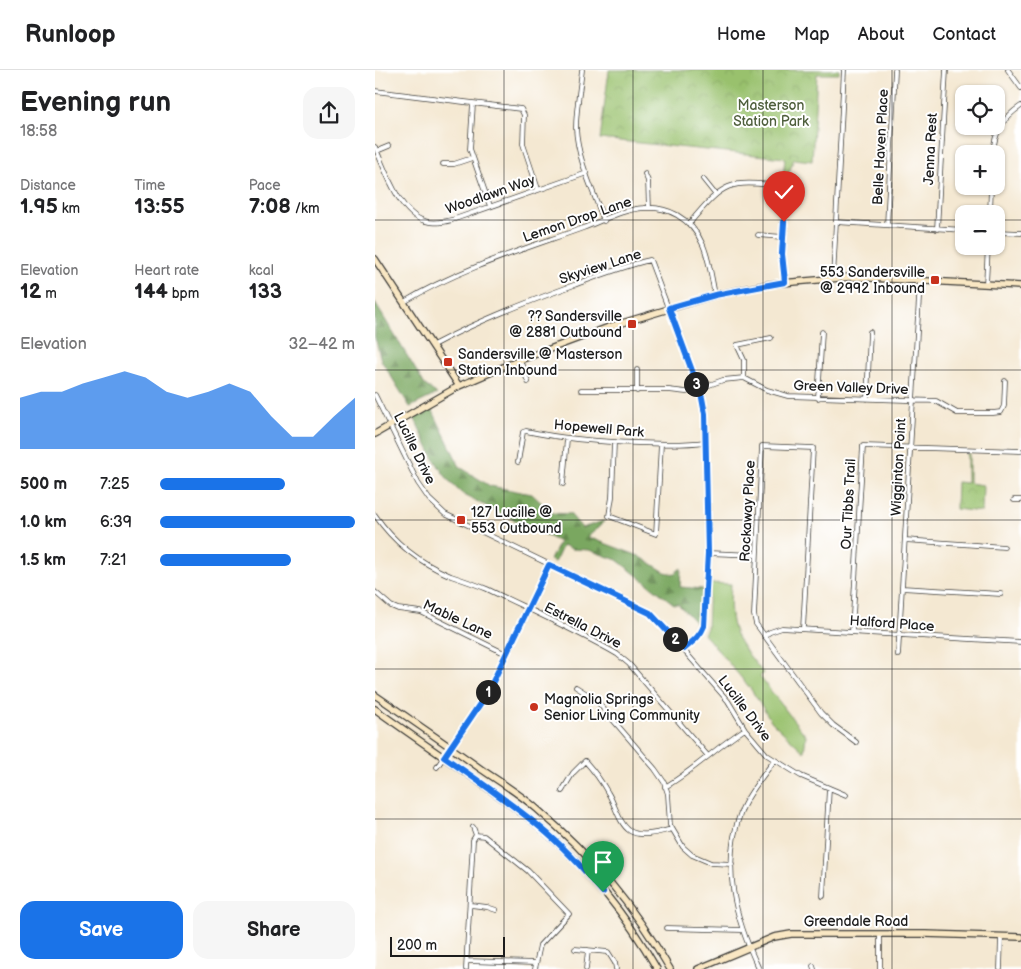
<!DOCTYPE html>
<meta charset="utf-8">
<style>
:root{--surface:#fff;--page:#f6f6f6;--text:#202124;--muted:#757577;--line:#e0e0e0;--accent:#1a73e8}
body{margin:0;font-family:"Balsamiq Sans",sans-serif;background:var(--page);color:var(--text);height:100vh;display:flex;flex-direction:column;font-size:19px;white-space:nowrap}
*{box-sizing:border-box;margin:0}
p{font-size:16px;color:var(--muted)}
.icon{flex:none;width:28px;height:28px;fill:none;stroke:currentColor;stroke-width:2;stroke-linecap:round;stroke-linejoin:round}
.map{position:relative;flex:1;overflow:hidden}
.drawer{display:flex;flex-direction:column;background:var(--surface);width:375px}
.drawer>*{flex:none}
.tools{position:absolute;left:580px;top:15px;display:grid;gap:10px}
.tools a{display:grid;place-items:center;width:50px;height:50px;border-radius:10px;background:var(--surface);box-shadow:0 1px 4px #0004;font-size:25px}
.scale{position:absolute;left:15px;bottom:12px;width:115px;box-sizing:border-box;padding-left:5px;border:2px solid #1c1c1c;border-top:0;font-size:14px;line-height:18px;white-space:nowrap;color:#1c1c1c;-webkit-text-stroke:4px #fff;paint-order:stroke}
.pin{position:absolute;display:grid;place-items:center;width:42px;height:42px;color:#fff;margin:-51px -21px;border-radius:50% 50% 50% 0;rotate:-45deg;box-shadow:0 0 5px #0007}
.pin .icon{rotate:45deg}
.km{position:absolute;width:25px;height:25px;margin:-12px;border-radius:50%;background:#222;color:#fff;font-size:14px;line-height:25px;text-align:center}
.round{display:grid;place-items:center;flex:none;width:52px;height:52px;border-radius:15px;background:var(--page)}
.headline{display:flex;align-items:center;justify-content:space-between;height:85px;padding:0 20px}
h1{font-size:28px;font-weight:700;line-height:38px}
.figures{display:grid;grid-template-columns:repeat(3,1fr);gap:8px;height:85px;padding:5px 20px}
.figures div{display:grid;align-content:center}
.figures b{font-size:21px;font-weight:700}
.figures small{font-size:14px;font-weight:400}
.figures p{font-size:14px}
.chart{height:140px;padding:10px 20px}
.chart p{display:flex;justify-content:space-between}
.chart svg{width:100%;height:90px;margin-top:5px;fill:var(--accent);opacity:.7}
.primary-button{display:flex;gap:10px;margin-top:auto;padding:10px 20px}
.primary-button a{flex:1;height:58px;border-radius:15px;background:var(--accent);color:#fff;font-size:20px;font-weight:700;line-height:58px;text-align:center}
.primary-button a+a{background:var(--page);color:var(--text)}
ul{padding:0 20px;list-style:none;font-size:16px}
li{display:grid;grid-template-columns:80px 60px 1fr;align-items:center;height:38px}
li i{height:12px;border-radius:6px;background:var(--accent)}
header{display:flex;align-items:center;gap:30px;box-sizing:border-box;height:70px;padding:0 25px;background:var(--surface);border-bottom:1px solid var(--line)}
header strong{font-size:24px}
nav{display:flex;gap:28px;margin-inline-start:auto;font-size:18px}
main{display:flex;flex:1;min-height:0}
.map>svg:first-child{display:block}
</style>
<header>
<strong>Runloop</strong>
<nav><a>Home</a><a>Map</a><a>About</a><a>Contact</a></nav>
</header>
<main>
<section class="drawer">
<div class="headline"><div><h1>Evening run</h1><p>18:58</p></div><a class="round"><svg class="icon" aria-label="share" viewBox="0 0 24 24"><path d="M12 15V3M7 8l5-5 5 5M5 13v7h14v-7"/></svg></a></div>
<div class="figures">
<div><p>Distance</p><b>1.95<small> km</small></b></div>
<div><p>Time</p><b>13:55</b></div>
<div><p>Pace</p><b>7:08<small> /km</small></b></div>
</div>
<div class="figures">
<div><p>Elevation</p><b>12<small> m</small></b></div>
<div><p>Heart rate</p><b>144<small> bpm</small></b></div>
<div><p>kcal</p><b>133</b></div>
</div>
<div class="chart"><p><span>Elevation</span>32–42 m</p>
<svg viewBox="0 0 160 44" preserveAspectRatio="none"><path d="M0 44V19L10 16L20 16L30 12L40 9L50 6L60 9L70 16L80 19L90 16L100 12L110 16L120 28L130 38L140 38L150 28L160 19V44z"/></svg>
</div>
<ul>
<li><b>500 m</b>7:25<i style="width:64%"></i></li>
<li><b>1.0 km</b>6:39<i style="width:100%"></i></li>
<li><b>1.5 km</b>7:21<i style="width:67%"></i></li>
</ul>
<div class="primary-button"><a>Save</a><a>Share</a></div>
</section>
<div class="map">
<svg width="646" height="899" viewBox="0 0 646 899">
<defs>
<pattern id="forest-firs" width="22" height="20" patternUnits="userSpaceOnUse" patternTransform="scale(1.25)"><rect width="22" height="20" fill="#7aa760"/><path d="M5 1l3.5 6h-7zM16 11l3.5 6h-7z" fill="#63874e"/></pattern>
<pattern id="park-crowns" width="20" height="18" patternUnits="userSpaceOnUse" patternTransform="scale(1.25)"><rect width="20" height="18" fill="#99c16d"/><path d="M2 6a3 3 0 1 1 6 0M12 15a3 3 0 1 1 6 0" fill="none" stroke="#83a55e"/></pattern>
</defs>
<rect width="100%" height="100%" fill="#fff"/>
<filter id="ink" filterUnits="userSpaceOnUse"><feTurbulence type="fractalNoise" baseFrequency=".02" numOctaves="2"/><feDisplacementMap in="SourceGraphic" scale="10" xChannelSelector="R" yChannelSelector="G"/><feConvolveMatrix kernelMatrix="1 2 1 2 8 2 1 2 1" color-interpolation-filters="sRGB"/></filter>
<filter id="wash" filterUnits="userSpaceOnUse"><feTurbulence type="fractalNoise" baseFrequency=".0096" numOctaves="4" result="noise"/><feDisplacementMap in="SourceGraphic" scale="20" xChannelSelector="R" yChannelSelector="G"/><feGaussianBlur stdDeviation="1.12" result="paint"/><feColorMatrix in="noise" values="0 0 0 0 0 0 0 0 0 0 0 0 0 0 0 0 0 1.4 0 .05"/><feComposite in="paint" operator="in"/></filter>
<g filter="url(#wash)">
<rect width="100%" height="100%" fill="#f4e8d2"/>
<path fill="#99c16d" stroke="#5a6e44" d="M334,513L356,514C353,562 360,567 388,603L385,607L431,666L429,682L397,652L375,618L329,564L332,558Z"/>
<path fill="url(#forest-firs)" stroke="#4b623e" d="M0,233L50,315L62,324L35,337L6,290L0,267Z
M56,337L85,397L115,416L157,424L177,443L195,444L207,458L228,451L229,452L213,467L264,486L290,502L299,504L306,498L305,517L328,519L325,557L303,534H299L242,490L214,480L197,479L188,475L180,492L175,490L184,472L89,425C64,406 52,375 39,347Z"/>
<path fill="url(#park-crowns)" stroke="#5a6e44" d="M234,0H464V4H442L437,91L419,89L412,108L408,107L410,88L225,69Z
M592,383H594V413L608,415L607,442L581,439L582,412L592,413Z"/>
</g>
<g filter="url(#ink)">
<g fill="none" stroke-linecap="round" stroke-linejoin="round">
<g stroke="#3c3b37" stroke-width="5.5">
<path id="street" d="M207,0C205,19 201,39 201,58C202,88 219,123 229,151
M633,0L646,18
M0,21L146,39L149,45L148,74L163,119
M98,34L95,79L115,136
M0,77C10,99 24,144 50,151C58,154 69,152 77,150L212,103
M2,81L14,76
M618,84C619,62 628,48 646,36
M68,94H79L97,88
M270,104L273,111L274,138
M328,109L340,124
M615,144L616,116
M461,152L589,160
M314,154C351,109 354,111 410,116L407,184L410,213
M512,155L520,0
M562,159L571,0
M621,162L646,163
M383,165L408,167
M458,208L469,0
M611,214L613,176
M29,232C84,199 147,180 208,158C227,151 248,139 269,138C280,137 293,140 302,145C332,162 334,195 340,225
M58,275C103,251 150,233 199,215C223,206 249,196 275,190L327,328L330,344L333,483L329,555L322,568L309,579
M145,290L153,312
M262,300V321
M369,308V290L362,275L396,268
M206,320H294L311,322L323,319L348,310L369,308L392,320L413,326L561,331L582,343H618L626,342L629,336L630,311
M0,325L43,413L54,429L70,444L275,543L285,553L353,631L370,659L392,685L426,706L471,725
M443,328L447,262
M492,329L495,262
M239,372L237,427L234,446L281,464L286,374
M143,392L148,362L151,361C188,369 225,372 263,373C285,374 308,375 330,372
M188,414L192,369
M639,430H646
M0,445C19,473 45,493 76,506C88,510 100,514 112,519C155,540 200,560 242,584L254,594L333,686
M530,470L629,477
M333,483L381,485
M527,518L626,524
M0,522L16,536L23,539L46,542L131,584
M428,559L438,378L387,376L379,545L381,554L446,643L458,655L481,672
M477,562L488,376L646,381
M389,566L395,562L407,558L646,572
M523,585L545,211
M201,617L220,629L280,699L289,712L293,724L295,755L308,777L317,785L336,793L357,794
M62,697L113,622L174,495
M290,717C319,700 342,677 370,659
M187,721L198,703L210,691C219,701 227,712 233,723C240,734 244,754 255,761C266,768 285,762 297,759
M98,757L101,765
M101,765L109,766L153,801L194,844L165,875L160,899
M448,826L454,718
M96,835L112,837L121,840
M292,858L367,860
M200,879L233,882L240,893L241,899
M92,891L160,893
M438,896L439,899
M91,899L98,770L101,765
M211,899L213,880
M384,899C360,849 345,794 367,739C375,721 388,706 399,691
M505,899V864
M625,899L626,867"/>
</g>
<g stroke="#3c3b37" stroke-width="8">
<path id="secondary" d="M0,189L84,316
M0,364L84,316L145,290L234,257L340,225L395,214L477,207L646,216
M0,625C35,649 71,674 106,699C125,712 145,724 162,739C218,787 258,835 295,899
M0,639C33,663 67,686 100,709C122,725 146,741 167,759C213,798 252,846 282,899
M323,899L399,867L416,864H550L646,867"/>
</g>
<use href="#street" stroke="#fff" stroke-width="4"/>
<use href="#secondary" stroke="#f9e7c3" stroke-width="5.5"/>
</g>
</g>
<g fill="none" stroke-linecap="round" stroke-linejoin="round" filter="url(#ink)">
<g stroke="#fff" stroke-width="10">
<path id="route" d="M228,822C209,799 189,777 166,758C135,732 102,710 69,687L113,622L174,495L275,543L309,579C317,572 325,567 329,556L333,483L330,344L327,328L294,238L340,225L410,212L407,184L409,152"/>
</g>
<use href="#route" stroke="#1a73e8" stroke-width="6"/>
</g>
<path fill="none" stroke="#1c1c1c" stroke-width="1" stroke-opacity="0.55" d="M129,0V899M258,0V899M388,0V899M517,0V899M0,150H589M621,150H646M0,300H646M0,450H646M0,599H646M0,749H646"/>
<g fill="#c8321e" stroke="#fff" stroke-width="2">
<rect x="555" y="205" width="10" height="10" rx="2.5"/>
<rect x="252" y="249" width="10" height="10" rx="2.5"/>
<rect x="68" y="287" width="10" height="10" rx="2.5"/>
<rect x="81" y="445" width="10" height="10" rx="2.5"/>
<circle cx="159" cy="637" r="5"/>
</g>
<g text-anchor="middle" stroke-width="4" stroke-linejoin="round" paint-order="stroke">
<g font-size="14" fill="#4e5e3c" stroke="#fff">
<text x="396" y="40">Masterson<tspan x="396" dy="16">Station Park</tspan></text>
</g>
<g font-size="14" fill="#1c1c1c" stroke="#fff">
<text transform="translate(505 77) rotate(-87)" y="5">Belle Haven Place</text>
<text transform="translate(555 79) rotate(-87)" y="5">Jenna Rest</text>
<text transform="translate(115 124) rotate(-19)" y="5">Woodlawn Way</text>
<text transform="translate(202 149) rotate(-19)" y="5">Lemon Drop Lane</text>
<text transform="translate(225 196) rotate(-18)" y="5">Skyview Lane</text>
<text transform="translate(476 317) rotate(2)" y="5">Green Valley Drive</text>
<text transform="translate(224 358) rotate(5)" y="5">Hopewell Park</text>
<text transform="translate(40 378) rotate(64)" y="5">Lucille Drive</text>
<text transform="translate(523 397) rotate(-87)" y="5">Wigginton Point</text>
<text transform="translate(473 434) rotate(-87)" y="5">Our Tibbs Trail</text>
<text transform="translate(372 441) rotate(-87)" y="5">Rockaway Place</text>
<text transform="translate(83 549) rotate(25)" y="5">Mable Lane</text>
<text transform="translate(517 553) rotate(4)" y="5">Halford Place</text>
<text transform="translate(208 555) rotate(27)" y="5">Estrella Drive</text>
<text transform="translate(370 638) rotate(53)" y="5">Lucille Drive</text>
<text x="481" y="856">Greendale Road</text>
</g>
<g font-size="14" fill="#1c1c1c" stroke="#fff" text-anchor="start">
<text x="550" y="207" text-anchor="end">553 Sandersville<tspan x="550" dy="16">@ 2992 Inbound</tspan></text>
<text x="247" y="251" text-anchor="end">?? Sandersville<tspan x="247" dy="16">@ 2881 Outbound</tspan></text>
<text x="83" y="289">Sandersville @ Masterson<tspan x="83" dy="16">Station Inbound</tspan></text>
<text x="96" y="447">127 Lucille @<tspan x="96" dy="16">553 Outbound</tspan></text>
<text x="169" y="634">Magnolia Springs<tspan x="169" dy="16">Senior Living Community</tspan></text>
</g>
</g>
</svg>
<div class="tools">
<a><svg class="icon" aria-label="locate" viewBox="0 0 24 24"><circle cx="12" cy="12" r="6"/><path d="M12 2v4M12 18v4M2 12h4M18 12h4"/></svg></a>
<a>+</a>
<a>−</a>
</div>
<div class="scale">200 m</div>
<div class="pin" style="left:228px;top:822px;background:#1e9e55"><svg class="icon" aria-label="arrive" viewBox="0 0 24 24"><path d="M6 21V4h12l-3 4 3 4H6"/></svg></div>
<div class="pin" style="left:409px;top:152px;background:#d93025"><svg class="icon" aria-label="check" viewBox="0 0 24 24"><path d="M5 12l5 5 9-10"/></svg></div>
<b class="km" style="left:113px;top:622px">1</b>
<b class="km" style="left:300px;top:569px">2</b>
<b class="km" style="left:321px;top:314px">3</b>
</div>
</main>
